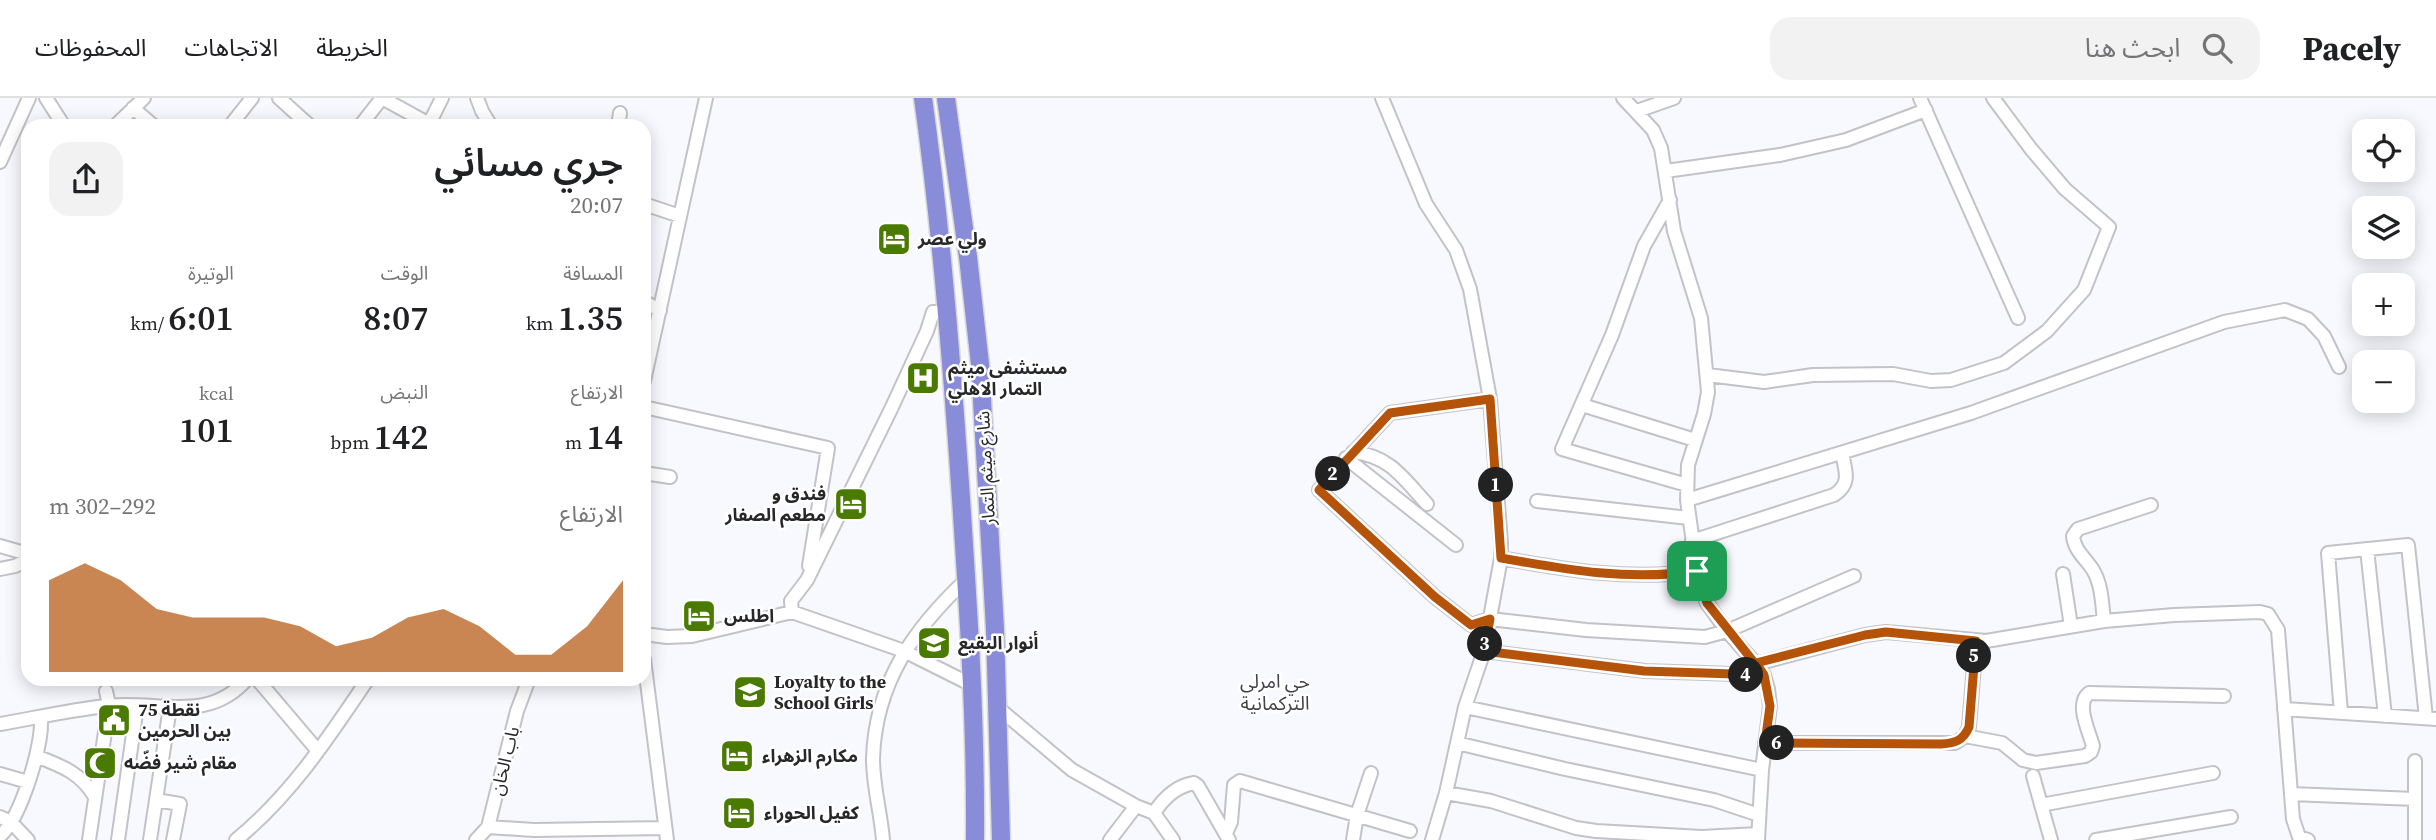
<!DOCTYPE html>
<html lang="ar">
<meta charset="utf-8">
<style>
:root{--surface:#fff;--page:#f2f2f2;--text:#202124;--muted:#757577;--line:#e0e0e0;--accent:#b45309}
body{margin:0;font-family:"Source Serif 4","Noto Sans Arabic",serif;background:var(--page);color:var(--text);direction:rtl;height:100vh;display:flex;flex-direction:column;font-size:26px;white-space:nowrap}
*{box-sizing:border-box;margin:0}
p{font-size:23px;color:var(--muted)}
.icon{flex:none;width:38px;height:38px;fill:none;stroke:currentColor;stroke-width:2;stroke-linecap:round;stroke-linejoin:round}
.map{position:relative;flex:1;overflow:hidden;direction:ltr}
.side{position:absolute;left:21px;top:21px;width:630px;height:567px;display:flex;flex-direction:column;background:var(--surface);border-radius:21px;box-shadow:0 4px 18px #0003;direction:rtl}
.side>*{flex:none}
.fabs{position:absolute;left:2352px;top:21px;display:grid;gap:14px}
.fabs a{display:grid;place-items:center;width:63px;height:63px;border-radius:14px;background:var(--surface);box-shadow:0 4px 18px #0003;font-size:35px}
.pin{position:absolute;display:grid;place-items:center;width:60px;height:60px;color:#fff;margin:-30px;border-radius:14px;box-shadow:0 4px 10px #0006}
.km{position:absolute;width:35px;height:35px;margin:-18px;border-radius:50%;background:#222;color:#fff;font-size:19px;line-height:35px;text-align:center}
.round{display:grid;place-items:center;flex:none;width:74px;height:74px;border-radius:21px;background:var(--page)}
.head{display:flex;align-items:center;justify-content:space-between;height:119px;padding:0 28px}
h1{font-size:38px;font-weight:600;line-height:52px}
.metrics{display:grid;grid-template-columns:repeat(3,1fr);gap:10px;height:119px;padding:7px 28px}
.metrics div{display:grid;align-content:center}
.metrics b{font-size:35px;font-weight:600}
.metrics small{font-size:19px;font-weight:400}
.metrics p{font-size:19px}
.chart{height:196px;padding:14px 28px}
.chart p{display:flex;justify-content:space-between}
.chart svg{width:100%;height:126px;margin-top:7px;fill:var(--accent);opacity:.7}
header{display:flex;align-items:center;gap:42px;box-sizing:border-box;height:98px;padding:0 35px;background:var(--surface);border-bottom:2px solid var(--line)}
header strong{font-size:33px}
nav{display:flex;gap:38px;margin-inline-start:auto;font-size:24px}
.search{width:490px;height:63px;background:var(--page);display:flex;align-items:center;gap:18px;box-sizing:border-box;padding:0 24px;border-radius:21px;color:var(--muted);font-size:26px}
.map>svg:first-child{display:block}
</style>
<header>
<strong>Pacely</strong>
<div class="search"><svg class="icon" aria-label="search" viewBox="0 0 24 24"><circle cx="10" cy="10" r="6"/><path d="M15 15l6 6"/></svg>ابحث هنا</div>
<nav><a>الخريطة</a><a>الاتجاهات</a><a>المحفوظات</a></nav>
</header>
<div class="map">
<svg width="2436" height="742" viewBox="0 0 2436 742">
<rect width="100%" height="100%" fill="#f8f9ff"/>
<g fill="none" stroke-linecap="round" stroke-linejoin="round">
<g stroke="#c2c2c8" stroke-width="16">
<path id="minor" d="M46,0L64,28
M279,0L310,28
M382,0L433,28
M477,0L482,13L491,28
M1382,0L1426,106L1456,152L1470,191L1490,301L1501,445V460L1484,553L1465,609L1446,695L1432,742
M1623,0L1653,32L1661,50L1674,133L1701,220L1708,294L1704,316L1688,367L1687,402L1697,473L1707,505L1727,533L1756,566L1764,577L1768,591L1770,608L1762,672L1758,742
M1920,0L2018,220
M133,10L154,28
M1637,13L1674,0
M115,28L144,0
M230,28L252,0
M360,28L382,0
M428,28L442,0
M618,28L620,15
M0,64L29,0
M1666,73L1780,57L1846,42L1926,12
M1670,102L1644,148L1612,237L1562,351L1687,387
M644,106L680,118
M644,203L660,213
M1708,277L1764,284L1813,277L1893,276L1931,283L1951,282L2004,265L2047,233L2084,192L2109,129L2065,91L2031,51L1993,0
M644,283L706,0
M1490,301L1390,315L1319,392L1435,499L1471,527L1490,521L1586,532L1705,539L1727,533L1854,478
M1582,307L1695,342
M644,309L828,350L809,468
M1353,354C1390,358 1403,380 1427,406
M1346,360L1456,447
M644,375L670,379
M1687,402L1971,315L2224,224L2285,212L2308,221L2324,238L2339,269
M1537,403L1689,420
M1692,443L1834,397C1851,386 1846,374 1842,356
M0,448L28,456
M2367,451L2385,618
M1501,460C1568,472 1629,483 1697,473
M0,471L15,468L28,462
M2063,476L2071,528
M792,514L791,503L807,482L892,309L927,233L933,214H948
M2104,523C2102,506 2102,487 2093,472C2086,461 2074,452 2073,438L2078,431L2151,407
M644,536L667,539L692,538L792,514L904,553L972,587
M1484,553L1645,573L1764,577
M644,561L667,742
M1756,566L1865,537L1886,534L1986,543L2104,523L2174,517L2260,514L2268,516L2278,532L2293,721L2299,739L2308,742
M257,581L318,653
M997,609L1072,672L1136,708L1154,715L1173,742
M1465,609L1762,672
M2284,611L2436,621
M2341,615L2328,455L2408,447L2426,620
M0,626C35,620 70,612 106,608C156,601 207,627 247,581
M1965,638L2002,645L2023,662L2036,665L2085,658L2091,654L2093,648C2089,633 2075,606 2089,595L2224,598
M1457,645L1565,671L1714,702L1759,717
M1765,645H1955L1965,638L1969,629L1976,543
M36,658C62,668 81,675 95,699
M0,676L28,684
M2033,678L2051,742
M1446,695L1491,703L1576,730L1596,733L1702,739L1758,736
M2291,696L2415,701
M156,702L180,706L173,742
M2041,707L2213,675
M1154,715C1163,701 1176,688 1194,685L1198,688L1229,742
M0,719L11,724L28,742
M488,729L534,732L665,730
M1226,735L1231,724L1234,687L1240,683L1410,733
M0,738C21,720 43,647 41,619
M89,742L109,607L106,593
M118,742L137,608
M150,742L170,609
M236,742C291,697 329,639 368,581
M476,742L488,729L517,613L529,581
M883,742C881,716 873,688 873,661C875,585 914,530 968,480
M1110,742L1136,708
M1353,742L1357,717L1371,675
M2096,742L2231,719
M2415,742V663"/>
</g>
<g stroke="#d8d8d8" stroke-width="21">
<path id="highway" d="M923,0C941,128 951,257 960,386C968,505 976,623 975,742
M946,0L968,159L980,266L995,531L1001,742"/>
</g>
<use href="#minor" stroke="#fff" stroke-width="12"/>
<use href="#highway" stroke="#898cd9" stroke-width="18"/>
</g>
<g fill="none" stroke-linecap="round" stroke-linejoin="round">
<g stroke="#fff" stroke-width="14">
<path id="route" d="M1697,473C1629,483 1568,472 1501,460L1490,301L1390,315L1319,392L1435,499L1471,527L1490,521L1484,553L1644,573L1764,577L1756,565L1865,537L1886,534L1976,543L1969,629C1963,643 1955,645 1941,646L1765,645L1770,608L1764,577L1707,505L1697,473"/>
</g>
<use href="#route" stroke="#b45309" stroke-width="9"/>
</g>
<defs>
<g id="hotel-square" transform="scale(1.75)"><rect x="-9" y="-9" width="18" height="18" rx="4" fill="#4b7a00" stroke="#fff"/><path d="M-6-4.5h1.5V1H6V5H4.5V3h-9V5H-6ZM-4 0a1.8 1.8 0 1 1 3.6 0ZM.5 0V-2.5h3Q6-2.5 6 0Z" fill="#fff"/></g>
<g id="hospital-square" transform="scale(1.75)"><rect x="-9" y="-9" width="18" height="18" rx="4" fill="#4b7a00" stroke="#fff"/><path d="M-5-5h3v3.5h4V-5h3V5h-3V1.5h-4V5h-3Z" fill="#fff"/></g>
<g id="school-square" transform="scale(1.75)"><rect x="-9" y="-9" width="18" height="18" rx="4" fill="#4b7a00" stroke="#fff"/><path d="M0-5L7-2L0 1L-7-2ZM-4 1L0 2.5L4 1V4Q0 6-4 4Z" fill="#fff"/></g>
<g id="civic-square" transform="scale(1.75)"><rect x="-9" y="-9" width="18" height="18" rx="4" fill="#4b7a00" stroke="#fff"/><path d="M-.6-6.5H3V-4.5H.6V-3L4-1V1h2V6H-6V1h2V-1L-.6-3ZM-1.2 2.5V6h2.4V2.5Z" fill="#fff"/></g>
<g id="mosque-square" transform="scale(1.75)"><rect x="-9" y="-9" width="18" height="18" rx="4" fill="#4b7a00" stroke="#fff"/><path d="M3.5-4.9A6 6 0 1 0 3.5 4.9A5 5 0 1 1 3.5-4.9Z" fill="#fff"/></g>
</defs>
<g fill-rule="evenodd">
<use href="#hotel-square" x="894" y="141"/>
<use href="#hospital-square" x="923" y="280"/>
<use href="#hotel-square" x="851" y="406"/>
<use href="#hotel-square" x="699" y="518"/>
<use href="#school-square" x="934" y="545"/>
<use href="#school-square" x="750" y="594"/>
<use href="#civic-square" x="114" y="622"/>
<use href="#hotel-square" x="737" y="658"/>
<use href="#mosque-square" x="100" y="665"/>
<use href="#hotel-square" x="739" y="715"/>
</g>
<g text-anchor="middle" stroke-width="5" stroke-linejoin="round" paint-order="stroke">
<g font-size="18" font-weight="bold" fill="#272729" stroke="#fff" text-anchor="start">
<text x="918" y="147">ولي عصر</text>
<text x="948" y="276">مستشفى ميثم<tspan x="948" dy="21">التمار الاهلي</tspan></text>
<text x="826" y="402" text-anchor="end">فندق و<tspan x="826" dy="21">مطعم الصفار</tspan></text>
<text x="724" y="524">اطلس</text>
<text x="958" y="551">أنوار البقيع</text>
<text x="774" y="590">Loyalty to the<tspan x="774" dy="21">School Girls</tspan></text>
<text x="138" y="618">نقطة 75<tspan x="138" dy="21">بين الحرمين</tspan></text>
<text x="762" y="664">مكارم الزهراء</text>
<text x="124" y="671">مقام شير فضّه</text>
<text x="764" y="721">كفيل الحوراء</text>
</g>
<g font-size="18" fill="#272729" stroke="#fff">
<text transform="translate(986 370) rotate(-93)" y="6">شارع ميثم التمار</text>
<text transform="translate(505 663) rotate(-76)" y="6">باب الخان</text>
</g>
<g font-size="19" fill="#414146" stroke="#fff">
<text x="1275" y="590">حي امرلي<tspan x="1275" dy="22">التركمانية</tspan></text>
</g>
</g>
</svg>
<div class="fabs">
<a><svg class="icon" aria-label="locate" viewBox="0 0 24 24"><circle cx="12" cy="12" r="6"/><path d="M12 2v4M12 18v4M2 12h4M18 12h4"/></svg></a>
<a><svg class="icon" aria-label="layers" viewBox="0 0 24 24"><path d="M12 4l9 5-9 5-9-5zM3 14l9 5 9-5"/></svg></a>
<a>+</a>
<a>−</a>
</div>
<div class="pin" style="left:1697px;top:473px;background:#1e9e55"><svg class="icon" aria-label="arrive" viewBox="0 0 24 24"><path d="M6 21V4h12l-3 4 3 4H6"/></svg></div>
<b class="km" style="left:1496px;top:387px">1</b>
<b class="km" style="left:1333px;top:376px">2</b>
<b class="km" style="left:1485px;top:546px">3</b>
<b class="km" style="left:1746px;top:577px">4</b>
<b class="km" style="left:1974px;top:558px">5</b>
<b class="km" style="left:1777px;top:645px">6</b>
<section class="side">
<div class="head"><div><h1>جري مسائي</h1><p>20:07</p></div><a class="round"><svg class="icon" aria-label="share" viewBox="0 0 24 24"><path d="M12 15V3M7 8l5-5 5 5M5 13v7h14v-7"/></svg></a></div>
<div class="metrics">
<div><p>المسافة</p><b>1.35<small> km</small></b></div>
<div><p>الوقت</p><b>8:07</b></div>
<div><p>الوتيرة</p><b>6:01<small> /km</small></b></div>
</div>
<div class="metrics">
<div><p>الارتفاع</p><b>14<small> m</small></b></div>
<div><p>النبض</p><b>142<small> bpm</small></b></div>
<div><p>kcal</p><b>101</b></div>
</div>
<div class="chart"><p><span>الارتفاع</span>292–302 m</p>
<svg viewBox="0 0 160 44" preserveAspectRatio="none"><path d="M0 44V12L10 6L20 12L30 22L40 25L50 25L60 25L70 28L80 35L90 32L100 25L110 22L120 28L130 38L140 38L150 28L160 12V44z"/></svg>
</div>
</section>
</div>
